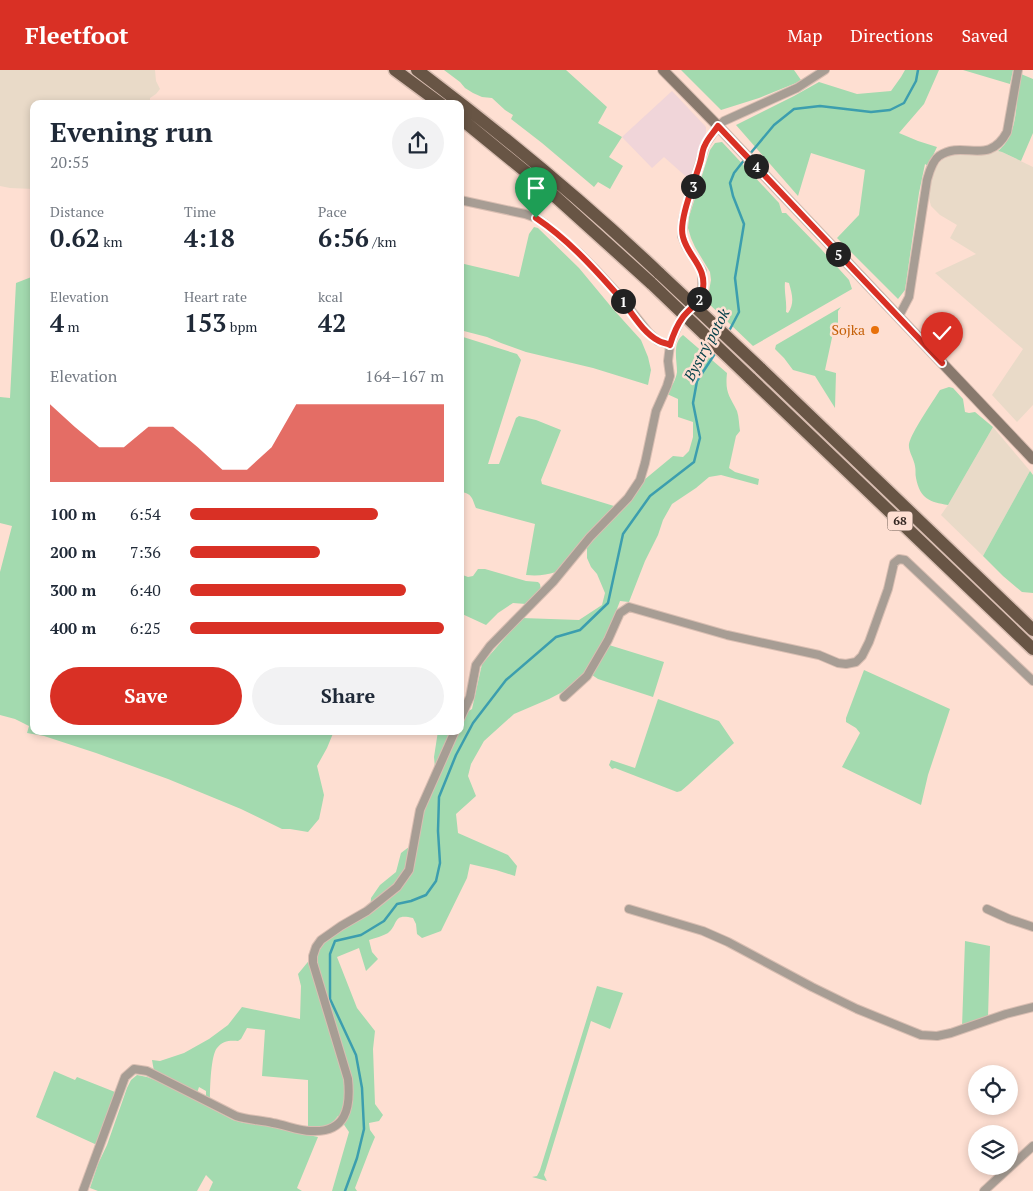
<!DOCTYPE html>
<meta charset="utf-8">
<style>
:root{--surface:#fff;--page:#f2f2f3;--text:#1f2937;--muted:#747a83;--accent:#d93025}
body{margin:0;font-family:"PT Serif",serif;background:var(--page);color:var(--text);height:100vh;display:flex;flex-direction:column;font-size:19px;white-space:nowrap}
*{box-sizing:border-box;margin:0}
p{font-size:16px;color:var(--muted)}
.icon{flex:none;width:28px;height:28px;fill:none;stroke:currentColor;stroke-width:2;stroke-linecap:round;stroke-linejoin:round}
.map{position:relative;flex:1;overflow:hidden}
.details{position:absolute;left:30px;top:30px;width:434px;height:635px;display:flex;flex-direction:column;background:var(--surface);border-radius:10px;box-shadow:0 2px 8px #0003}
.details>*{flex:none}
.tools{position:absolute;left:968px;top:995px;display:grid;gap:10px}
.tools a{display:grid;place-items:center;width:50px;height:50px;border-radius:50%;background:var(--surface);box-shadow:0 2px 8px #0003;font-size:25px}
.pin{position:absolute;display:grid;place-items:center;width:42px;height:42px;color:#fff;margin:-51px -21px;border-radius:50% 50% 50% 0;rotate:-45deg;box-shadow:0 0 5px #0007}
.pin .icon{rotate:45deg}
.km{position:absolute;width:25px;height:25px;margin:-12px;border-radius:50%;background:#222;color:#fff;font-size:14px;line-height:25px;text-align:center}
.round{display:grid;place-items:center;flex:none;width:52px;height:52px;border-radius:26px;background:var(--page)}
.head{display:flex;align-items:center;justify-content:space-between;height:85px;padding:0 20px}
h1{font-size:28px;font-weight:600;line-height:38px}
.figures{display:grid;grid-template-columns:repeat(3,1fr);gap:8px;height:85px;padding:5px 20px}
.figures div{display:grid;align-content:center}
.figures b{font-size:25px;font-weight:600}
.figures small{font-size:14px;font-weight:400}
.figures p{font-size:14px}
.chart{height:140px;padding:10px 20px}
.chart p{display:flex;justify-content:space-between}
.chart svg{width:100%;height:90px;margin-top:5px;fill:var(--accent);opacity:.7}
.action{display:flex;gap:10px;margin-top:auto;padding:10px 20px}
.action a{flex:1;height:58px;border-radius:30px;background:var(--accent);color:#fff;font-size:20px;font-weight:600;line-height:58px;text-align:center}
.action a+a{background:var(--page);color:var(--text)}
ul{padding:0 20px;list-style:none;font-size:16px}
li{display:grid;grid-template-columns:80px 60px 1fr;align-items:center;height:38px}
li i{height:12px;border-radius:6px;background:var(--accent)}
header{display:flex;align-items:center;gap:30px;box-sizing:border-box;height:70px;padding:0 25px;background:var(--accent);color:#fff}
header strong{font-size:24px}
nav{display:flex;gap:28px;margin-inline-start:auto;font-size:18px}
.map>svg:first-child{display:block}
</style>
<header>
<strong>Fleetfoot</strong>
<nav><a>Map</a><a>Directions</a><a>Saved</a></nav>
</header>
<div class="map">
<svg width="1033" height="1121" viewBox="0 0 1033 1121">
<rect width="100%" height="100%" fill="#fedfd2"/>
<path fill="#f0d5d9" d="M672,21L706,57V63L691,111L664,87L652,98L622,67Z"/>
<path fill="#e9dac8" d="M0,0H155L156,11L160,19L156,24L150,28V34H34V119L10,118L0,116Z
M998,81L1002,82L1033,97V335L1017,352L992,325L1023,279L935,203L976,184L950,168L957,155L940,145L931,136L928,125L930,114L936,97L941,91L949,85L959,83L988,84Z
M993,357L1030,401L983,486L941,445L948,435Z"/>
<path fill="#a3daaf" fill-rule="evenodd" d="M444,0H566L607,37L598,53L622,67L609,87L623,96L610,119L598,112L594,117L542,73L511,49L513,45L505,40L492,28L482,27L473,23L465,18L460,12Z
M681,0H794L801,10L796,13L759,28L721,40Z
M905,0H939L924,34L899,63L918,71L937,77L928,96L925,94L919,123L905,220L898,229L837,168L859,145L865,100L811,83L798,126L736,55L794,26L819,12L857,24L891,21L901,7Z
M963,0H1013L1010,14Z
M1021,4L1033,9V63L1021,91L1002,82L998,81C1021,63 1014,29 1021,4Z
M722,72L779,133L782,143H786L821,179L849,210L852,219L753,276L706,231L709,221L711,210L710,202L695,177L691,168L688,158L689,147L710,80L715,73ZM785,212L789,213C792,224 795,233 788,243L786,242C787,231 784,223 785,212Z
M534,157L538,158L579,198L613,239L641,270L648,287L651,300L648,315L593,298L526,282L501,273L487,267L460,260V193L519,207L529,164Z
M34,206V661H334L327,678L317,696L324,725L322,735L319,749L308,762L290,759H282L241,739L168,709L96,683L44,666L27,663L29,656L15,649L0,645V502L12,456L0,453V327L10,328L16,213Z
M841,237L838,241V255L833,263L825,300L836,303L835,338L815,306L793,300L784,288L775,279L776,275Z
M683,265L727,303C725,323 729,325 737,341C739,347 739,355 740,361L736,366L729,398L735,402L759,409L758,415L721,405L709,407L696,418L672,434L663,450L658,465L645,491L629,532L620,531L607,565L584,603L574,616L549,629L514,644L484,671L471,694L468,706L476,726L456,744L458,763L508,785L517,796L515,806L496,800L470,794L467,808L441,861L422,868L417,864L416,854L413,848C392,843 399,854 388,863C383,866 375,868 369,870L372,882L378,889L366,901L359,878L337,887L357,938L375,961L373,979L375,1034L383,1045L379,1051L369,1053L370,1060L375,1067L370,1079L355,1118L357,1121H332L349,1062L338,1046C329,1058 322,1058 308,1058V1010L262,1006L265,960L247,958L241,969L238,971C230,970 222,971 217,978C211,985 210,1017 210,1028L206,1027V1021L199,1017L197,1023L154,1001L152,990L160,991L184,983L209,969L228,955L242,937L300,949L301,916L298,904L325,871L370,843L371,828L380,815L396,802L401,783L418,770L423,741L436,710L434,687L438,661H460V646L472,639L482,594L522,548L579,550L602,535L605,523L597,504L591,497L587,488V477L631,429L644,410L673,386L683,387L689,381L693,367V352L678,347V329L667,324C671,317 676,310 677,302C677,290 672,273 683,265Z
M460,266L517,284L521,290L488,394H499L516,348L519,346L536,350L561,360L541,410L542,414L614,436L556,502C546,505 538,506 526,505L535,454L476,438C472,428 472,423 460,422Z
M949,317L953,318L963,329L965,342L969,343L975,342L993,357L948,435C930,432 920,429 916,408C915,404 916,400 915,396C914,389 908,381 909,374C911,363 933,331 940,320Z
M1030,401L1033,405V523L1022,522L1003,506L983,486Z
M478,499H485L526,511L538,512L540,514L541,520L526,534L513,533L498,543L486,555L460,543V504L468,507L473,506Z
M609,575L664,592L653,627L598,609L592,605Z
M864,600L950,639L928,705L921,735L842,697L860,663L856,658L846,652V648Z
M658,629L719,651L734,673L688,715L681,721L677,722L615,698L612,699L609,695L611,690L635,698Z
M965,871L990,876L988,948L962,957Z
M597,916L623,923L610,959L591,951L544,1105L547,1111L532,1107L537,1106L540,1100Z
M54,1001L75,1010L77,1007L115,1022L97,1075L36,1047Z
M137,1005L147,1007L165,1014L233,1050L244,1053L274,1056L295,1062L318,1067L297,1118L302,1121H209L213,1112L206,1105L197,1121H98L90,1118L98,1094L107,1075L127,1018L131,1010Z"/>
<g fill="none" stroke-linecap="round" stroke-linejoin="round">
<path stroke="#3c9eae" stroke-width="2.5" d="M749,85L774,55L794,39L820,36L871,42L890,40L904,33L916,11L918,0
M728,263L739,242L735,208L744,154L733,126L730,113L734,103L745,89
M345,1121L357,1088L364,1059L362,1018L356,985L330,929V884L335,871L361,865L384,851L397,834L411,831L426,825L436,811L440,793L438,761L439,727L456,685L473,653L506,610L556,567L580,560L608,533L623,464L650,426L694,392L700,368L693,333L697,311L716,282"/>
<g stroke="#d9beb2" stroke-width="10">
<path id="minor" d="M460,130L525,144L536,148L545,154L579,183L594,198L618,224L649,263L658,271L670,275
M899,246L909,227L927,110C929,103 932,91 939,86C964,69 988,97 1007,62L1018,0
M564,627L587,606L608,570L620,543L629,537L727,565L819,585L838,593L846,594L856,592L862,586L869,572L888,519L894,493L899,489L905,490L1033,611
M460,649L470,627L476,595L490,576L553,512L590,467L628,428L640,410L645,393L656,341L667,316L670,306L668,291L670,275L675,262L681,249L689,239L698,231L702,224V201L686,176L682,166L683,149L705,75L718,56L724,51L797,18L825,0
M629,839L703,861L728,872L812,917L857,939L921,965L937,966L951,963L1006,944L1033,937
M987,839L1009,849L1033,857
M83,1121L125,1007L134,999L147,1001L236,1046C248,1050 260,1050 273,1053C286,1055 298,1061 311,1061C346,1063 351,1038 348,1009L313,893V886L316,877L321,870L341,856L367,841L397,817L409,800L420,740L455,661
M984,1121L1033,1076"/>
</g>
<g stroke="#d9beb2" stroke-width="12">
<path id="secondary" d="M663,0L718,56L1033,389"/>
</g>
<g stroke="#d9beb2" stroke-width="15">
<path id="trunk" d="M395,0L441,34
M417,0C502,64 583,131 660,204
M460,48L548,120L652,214
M760,298L1033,560
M750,308L1033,579"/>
</g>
<use href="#minor" stroke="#a79d94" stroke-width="8"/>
<use href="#secondary" stroke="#88796d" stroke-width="10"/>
<use href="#trunk" stroke="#685545" stroke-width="12"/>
<g stroke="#d9beb2" stroke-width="15" stroke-linecap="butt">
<path id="trunk-bridge" d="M660,204L760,298
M652,214L750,308"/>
</g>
<use href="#trunk-bridge" stroke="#685545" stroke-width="12"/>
</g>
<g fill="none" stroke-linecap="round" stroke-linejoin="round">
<g stroke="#fff" stroke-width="10">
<path id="route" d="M536,148C566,168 591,195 615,222C629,237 641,262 659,271C662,273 667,273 670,275C673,265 677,255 683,247C689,239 699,233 702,224C709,197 688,188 683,167C678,151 695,111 700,93C702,87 702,80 705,75C708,68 714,62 718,56L942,293"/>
</g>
<use href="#route" stroke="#d93025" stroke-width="6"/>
</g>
<circle fill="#e8710a" stroke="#fedfd2" stroke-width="2" cx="875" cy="260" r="5"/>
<g text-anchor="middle" stroke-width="5" stroke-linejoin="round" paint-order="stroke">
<rect fill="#fedfd2" stroke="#6e5d55" stroke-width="1" x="887.5" y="441.5" width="25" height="19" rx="4"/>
<g font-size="12" font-weight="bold" fill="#312520">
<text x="900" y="455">68</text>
</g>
<g font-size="14" fill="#c56008" stroke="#fedfd2" text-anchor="end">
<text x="865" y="265">Sojka</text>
</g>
<g font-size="15" font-style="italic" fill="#003e47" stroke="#fedfd2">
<text transform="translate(707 275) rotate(-62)" y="5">Bystrý potok</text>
</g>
</g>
</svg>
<div class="tools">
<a><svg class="icon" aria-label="locate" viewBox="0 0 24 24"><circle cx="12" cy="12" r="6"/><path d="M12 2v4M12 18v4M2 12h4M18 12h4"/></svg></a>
<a><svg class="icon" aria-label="layers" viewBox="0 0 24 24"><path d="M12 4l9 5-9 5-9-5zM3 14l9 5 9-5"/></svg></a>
</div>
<div class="pin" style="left:536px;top:148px;background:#1e9e55"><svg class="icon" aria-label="arrive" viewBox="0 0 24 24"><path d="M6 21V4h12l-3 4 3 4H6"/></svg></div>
<div class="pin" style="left:942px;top:293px;background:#d93025"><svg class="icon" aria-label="check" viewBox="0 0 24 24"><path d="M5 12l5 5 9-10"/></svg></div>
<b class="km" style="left:623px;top:231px">1</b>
<b class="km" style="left:699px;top:229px">2</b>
<b class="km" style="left:693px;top:116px">3</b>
<b class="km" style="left:756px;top:96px">4</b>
<b class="km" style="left:838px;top:184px">5</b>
<section class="details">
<div class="head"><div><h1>Evening run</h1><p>20:55</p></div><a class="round"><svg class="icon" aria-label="share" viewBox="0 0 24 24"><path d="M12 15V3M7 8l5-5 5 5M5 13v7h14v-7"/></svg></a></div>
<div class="figures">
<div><p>Distance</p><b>0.62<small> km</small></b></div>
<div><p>Time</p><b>4:18</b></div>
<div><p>Pace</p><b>6:56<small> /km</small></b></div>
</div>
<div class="figures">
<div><p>Elevation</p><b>4<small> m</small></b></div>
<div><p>Heart rate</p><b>153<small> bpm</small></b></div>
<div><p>kcal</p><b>42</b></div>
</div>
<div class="chart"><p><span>Elevation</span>164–167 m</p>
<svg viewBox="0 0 160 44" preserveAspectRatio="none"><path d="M0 44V6L10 17L20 27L30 27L40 17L50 17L60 27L70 38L80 38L90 27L100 6L110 6L120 6L130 6L140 6L150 6L160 6V44z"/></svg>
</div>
<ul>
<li><b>100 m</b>6:54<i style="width:74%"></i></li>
<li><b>200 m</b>7:36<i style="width:51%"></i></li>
<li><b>300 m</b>6:40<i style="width:85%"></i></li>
<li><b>400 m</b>6:25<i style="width:100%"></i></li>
</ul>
<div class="action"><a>Save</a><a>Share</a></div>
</section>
</div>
